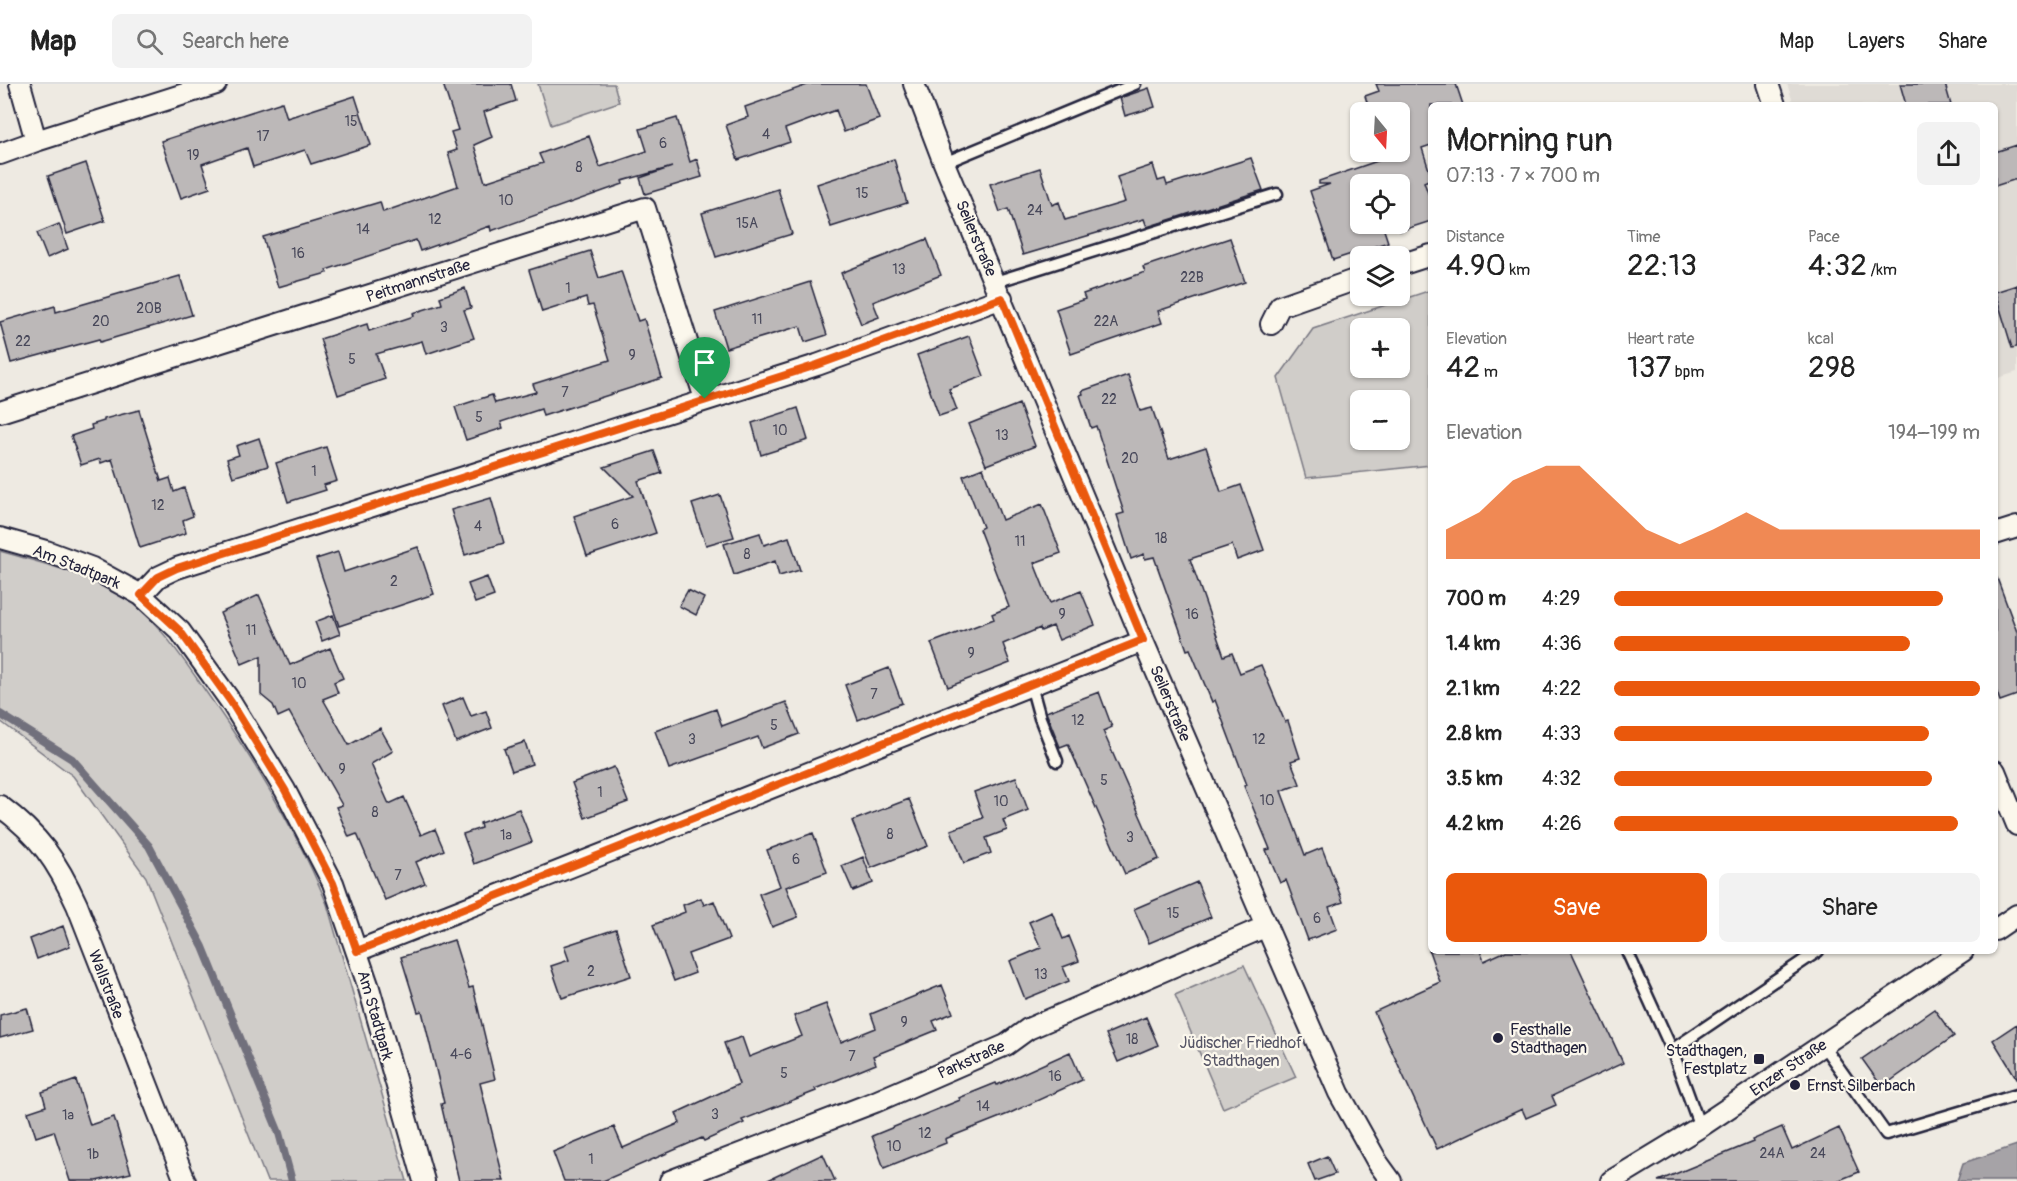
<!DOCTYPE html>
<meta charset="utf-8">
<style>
:root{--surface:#fff;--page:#f2f2f2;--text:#222;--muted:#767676;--line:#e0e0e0;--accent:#ea580c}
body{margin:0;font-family:Pangolin,sans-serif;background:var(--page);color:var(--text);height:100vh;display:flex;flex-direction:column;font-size:22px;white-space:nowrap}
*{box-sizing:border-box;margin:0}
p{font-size:20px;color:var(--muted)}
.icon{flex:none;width:33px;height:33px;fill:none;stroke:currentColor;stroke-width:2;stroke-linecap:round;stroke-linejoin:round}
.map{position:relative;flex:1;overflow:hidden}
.details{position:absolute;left:1428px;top:18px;width:570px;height:852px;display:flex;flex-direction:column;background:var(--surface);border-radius:9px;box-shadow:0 2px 4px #0004}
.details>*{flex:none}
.needle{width:39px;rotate:162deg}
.buttons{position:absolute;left:1350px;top:18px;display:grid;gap:12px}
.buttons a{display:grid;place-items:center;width:60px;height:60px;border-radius:9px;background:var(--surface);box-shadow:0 2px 4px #0004;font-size:30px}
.pin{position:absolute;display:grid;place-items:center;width:51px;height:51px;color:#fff;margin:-62px -26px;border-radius:50% 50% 50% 0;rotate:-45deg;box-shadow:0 0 6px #0007}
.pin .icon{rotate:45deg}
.round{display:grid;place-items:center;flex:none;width:63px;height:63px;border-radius:9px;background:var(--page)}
.overview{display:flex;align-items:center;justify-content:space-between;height:102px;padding:0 18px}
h1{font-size:33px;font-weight:600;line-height:45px}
.metrics{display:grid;grid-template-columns:repeat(3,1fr);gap:9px;height:102px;padding:6px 18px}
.metrics div{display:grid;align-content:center}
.metrics b{font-size:30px;font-weight:600}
.metrics small{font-size:16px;font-weight:400}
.metrics p{font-size:16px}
.chart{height:168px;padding:12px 18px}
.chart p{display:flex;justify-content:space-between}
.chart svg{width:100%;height:108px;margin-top:6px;fill:var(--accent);opacity:.7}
.action{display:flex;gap:12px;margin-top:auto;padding:12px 18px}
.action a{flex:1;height:69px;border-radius:9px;background:var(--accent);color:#fff;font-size:24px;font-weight:600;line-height:69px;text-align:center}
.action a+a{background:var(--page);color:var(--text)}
ul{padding:0 18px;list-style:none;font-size:20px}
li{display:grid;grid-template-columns:96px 72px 1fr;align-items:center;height:45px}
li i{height:15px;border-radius:8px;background:var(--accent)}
header{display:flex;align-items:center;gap:36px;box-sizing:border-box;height:84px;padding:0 30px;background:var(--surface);border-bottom:2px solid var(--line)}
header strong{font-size:28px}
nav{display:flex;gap:33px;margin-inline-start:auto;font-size:21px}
.search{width:420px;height:54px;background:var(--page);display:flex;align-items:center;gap:15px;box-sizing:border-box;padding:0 21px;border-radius:9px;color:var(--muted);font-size:22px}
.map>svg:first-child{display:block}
</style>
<header>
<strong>Map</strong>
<div class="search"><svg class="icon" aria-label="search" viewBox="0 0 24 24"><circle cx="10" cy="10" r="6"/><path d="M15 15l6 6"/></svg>Search here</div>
<nav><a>Map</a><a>Layers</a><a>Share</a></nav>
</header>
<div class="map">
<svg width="2017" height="1097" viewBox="0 0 2017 1097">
<rect width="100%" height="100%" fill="#eeeae2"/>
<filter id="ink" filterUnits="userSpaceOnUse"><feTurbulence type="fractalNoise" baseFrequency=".0167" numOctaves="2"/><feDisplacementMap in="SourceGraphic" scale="12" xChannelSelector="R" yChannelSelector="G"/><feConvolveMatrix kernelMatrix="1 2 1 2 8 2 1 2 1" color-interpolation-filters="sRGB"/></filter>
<g filter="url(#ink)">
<path fill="#dfdbd5" d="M1787,0H2017V288L1995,295V21H1794Z"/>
<path fill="#d0cdc9" stroke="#797882" stroke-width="1.5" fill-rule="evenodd" d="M538,0H614L619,18L551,41Z
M1431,206V381L1306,394L1278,294L1313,245ZM1360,244H1400V284H1360ZM1360,316H1400V356H1360Z
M0,467C40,479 100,492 132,518C160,541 181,572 202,602C248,667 297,747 327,820L407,1097H267L146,793L73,692L0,637Z
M1244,881L1296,993L1223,1024L1175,911Z"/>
<path fill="#a6a3a7" stroke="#716f7c" stroke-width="1.5" d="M2017,1061V1097H1957L1963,1079Z"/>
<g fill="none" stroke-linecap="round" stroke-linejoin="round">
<path stroke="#716f7c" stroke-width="8" d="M0,630L72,675L149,762L203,863L279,1049L292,1097"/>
</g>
<path fill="#bcb8b8" stroke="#22223b" stroke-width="1.5" d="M443,0H511L516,17L484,28L492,53L474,61L485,98L543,79L539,70L589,52L600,83L647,67L640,45L677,34L690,78L697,75L702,93L645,110L640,94L672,83L622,97L623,100L491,147L490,142L420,167L416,156L326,186L327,189L278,203L263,153L380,118L383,128L458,102L448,69L457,66L451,48L458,46Z
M810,0H866L879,35L844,48L836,26L785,45L790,58L738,76L726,41L748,33L745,23Z
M1376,0H1456L1463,21H1431V61L1422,64L1431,92V95L1424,98L1431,117V137L1400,147V100H1360V140H1382L1388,158L1333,176L1310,107L1330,100H1319V97L1386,74L1383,68H1400V28H1370L1365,12L1379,7Z
M1900,0H1945L1951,21H1906Z
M1149,4L1155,23L1125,32L1120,14Z
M355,12L371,61L311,80L305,66L253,83L247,64L202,80L210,104L181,114L161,57L282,18L287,34Z
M2017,61V95L1995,102V68Z
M1251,74L1263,106L1147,143L1144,135L1023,171L1008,125L1000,128L990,100L1040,84L1052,121L1059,118L1065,136L1125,118L1117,93L1153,81L1158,97L1165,95L1167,101Z
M894,75L907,119L831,143L817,100Z
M86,79L105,137L67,150L48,92Z
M778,105L792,150L716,173L702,129Z
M59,140L68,165L47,174L37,149Z
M1230,154L1245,198L1158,227L1162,239L1071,270L1056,225L1085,215L1083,210L1145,188L1143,183Z
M927,155L941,191L873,218L879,233L861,240L841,189Z
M590,167L599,194L621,187L638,237L644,235L662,294L543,332L541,325L501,338L503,344L466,356L455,323L492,311L495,319L536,308L533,300L610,276L593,221L588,222L586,214L542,228L529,186Z
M180,192L192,231L100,258L99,255L11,279L0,238L55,222L56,228Z
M810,198L827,251L805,258L800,242L726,264L715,228Z
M2017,201V263L2012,264L1995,208Z
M465,204L471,224L464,226L474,254L426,270L422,257L376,270L385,295L338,311L320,255L367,240L369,247L414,232L413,229L442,220L440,213Z
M969,252L984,292L949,305L957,326L939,332L917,271Z
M1128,291L1140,327L1152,324L1169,375L1206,363L1221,408L1241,401L1264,466L1237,476L1232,461L1190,475L1224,572L1232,569L1240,589L1261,581L1285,638L1288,637L1300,674L1291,677L1300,700L1281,707L1305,771L1322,764L1343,818L1329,823L1337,845L1308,856L1286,796L1280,799L1266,766L1270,765L1244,702L1247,701L1215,616L1212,618L1190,565L1187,566L1154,473L1145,475L1144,470L1131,475L1117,431L1124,429L1096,342L1091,344L1080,311L1083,310L1082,307Z
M1019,320L1035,362L986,381L969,340Z
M798,324L808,356L761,371L752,339Z
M139,326L161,397L170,394L174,408L184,404L193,432L183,436L186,449L140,464L112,375L101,379L100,375L81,381L71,352L92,345L91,341L104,337V335Z
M259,354L268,382L233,393L227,375L239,371L236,362Z
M326,363L337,397L324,401L326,406L288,418L276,379Z
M654,367L662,389L638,397L656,449L587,472L574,432L633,412L604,383Z
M983,384L1002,436L1042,420L1061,469L1034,479L1050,519L1081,507L1095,541L1059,556L1053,542L1041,547L1040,544L1003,560L1010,579L948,603L931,559L994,535L992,530L1009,523L979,445L983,443L963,392Z
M720,411L734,453L706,461L692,420Z
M491,414L504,459L465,471L451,426Z
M760,449L764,461L789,453L800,486L779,492L775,477L734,491L724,460Z
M418,463L434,510L339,542L316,475L338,468L344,488Z
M487,493L494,512L475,519L468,500Z
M1997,494L2017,548V611L2000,617L1995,603V495Z
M688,506L704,514L696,531L679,522Z
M259,511L290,581L330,564L343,594L334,598L338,609L323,615L349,661L380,644L393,667L371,680L389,720L404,713L421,751L435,745L444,766L416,778L425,799L385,816L357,750L349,753L336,723L342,721L289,628L278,633L273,621L261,611V572L242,580L220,529Z
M333,531L340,550L322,557L315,538Z
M889,584L902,619L858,636L845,601Z
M1099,608L1112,643L1103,647L1159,775L1125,790L1068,660L1060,663L1046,628Z
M463,613L471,632L486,627L492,644L456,658L442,622Z
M786,618L799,650L762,664L758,653L669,685L655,647L716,625L722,642Z
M525,658L532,680L512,687L504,665Z
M614,683L628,718L585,734L572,699Z
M1016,693L1028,726L1003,736L1007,746L986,754L991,769L964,779L951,746L983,734L974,708Z
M909,715L928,762L871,784L852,737Z
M519,725L532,758L474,780L463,750L481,744L480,739Z
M813,749L827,788L786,803L798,833L772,843L759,810L780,802L767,766Z
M863,773L873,799L853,807L842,782Z
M1197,798L1211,833L1149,859L1134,825Z
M701,814L704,821L714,817L729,855L688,870L695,889L674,897L653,841L685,828L683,821Z
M1052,828L1063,855L1069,852L1079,877L1063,883L1069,897L1025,915L1010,877L1041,864L1029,838Z
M63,842L70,862L37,875L30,855Z
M616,845L631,892L562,914L551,882L569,876L564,862Z
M454,856L469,904L473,903L495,995L480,999L504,1097H459L441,1020L444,1019L422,927L418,928L401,873Z
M1429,867H1480L1484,877L1506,867H1571L1623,979L1552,1012L1556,1021L1526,1034L1522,1025L1437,1065L1374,928L1440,898Z
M942,901L953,929L933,937L937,946L873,972L876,980L815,1005L816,1007L742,1036L744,1039L704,1057L702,1054L603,1097H564L553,1068L614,1043L623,1064L680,1039L676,1029L739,1000L724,959L742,953L749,973L802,952L794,932L826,920L841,958L876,944L871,930Z
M27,924L33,945L0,954V931Z
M1934,925L1954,952L1882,1003L1862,975Z
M1146,933L1158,961L1118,978L1106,950Z
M2017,940V995L1993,956Z
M1070,968L1082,996L1008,1030L945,1055L946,1059L884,1084L872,1052L960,1016L959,1014L996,999L997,1001Z
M76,996L90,1041L114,1033L131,1089L96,1097H70L54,1047L36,1053L28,1028L46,1022L42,1008Z
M1782,1043L1792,1066L1839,1044L1859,1088L1837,1097H1658L1753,1058L1752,1056Z
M823,1070L835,1097H766Z
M1327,1072L1335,1090L1315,1097L1308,1080Z"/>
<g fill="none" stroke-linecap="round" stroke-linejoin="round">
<g stroke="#22223b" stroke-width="15">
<path id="service" d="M944,79L1135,0
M995,198L1277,110
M1031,601L1040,634L1057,677
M1627,867L1672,966L1700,1043
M1822,960L1886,1050L2017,1011
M1672,966L1818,867"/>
</g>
<g stroke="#22223b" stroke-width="24">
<path id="minor" d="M20,0L36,57L216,0
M914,0L944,79L1143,557L1300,920L1339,1009L1378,1079L1391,1097
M1768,0L1775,21
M0,70L36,57
M1400,181L1431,171
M1271,240L1280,222L1360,194
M0,328L645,124L705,315
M1995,450L2017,443
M0,454L46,467L92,484L141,511L180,547L231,618L285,706L333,799L369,904L424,1097
M141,511L158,493L177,484L817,281L1002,214
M1995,687L2017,741
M0,722C39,751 57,777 77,821L185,1097
M1995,846L2017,831
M357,867L1143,557
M670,1097L875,1018L1006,961L1028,945L1267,842
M1611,1097L1700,1043L1963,867"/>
</g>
<use href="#service" stroke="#fbf7ec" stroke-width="10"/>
<use href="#minor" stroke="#fbf7ec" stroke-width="20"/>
</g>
</g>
<g fill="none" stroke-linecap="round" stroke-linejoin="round" filter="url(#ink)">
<g stroke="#fff" stroke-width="12">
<path id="route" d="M1002,214L1143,556L357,867L333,799L285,706L231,618L180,547L141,511L158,493L177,484L817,281Z"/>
</g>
<use href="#route" stroke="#ea580c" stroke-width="8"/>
</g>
<g fill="#22223b" stroke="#fbf7ec" stroke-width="2">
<circle cx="1498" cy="954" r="6"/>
<rect x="1753" y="969" width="12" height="12" rx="3"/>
<circle cx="1795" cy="1001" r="6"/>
</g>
<g text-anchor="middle" stroke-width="4.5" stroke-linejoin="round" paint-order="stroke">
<g font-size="14" fill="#48485a">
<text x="351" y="42">15</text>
<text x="766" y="55">4</text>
<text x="263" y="57">17</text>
<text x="663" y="64">6</text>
<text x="193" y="76">19</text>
<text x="579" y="88">8</text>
<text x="862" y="114">15</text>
<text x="506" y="121">10</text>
<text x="1035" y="131">24</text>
<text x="435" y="140">12</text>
<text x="747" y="144">15A</text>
<text x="363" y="150">14</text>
<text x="298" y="174">16</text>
<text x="899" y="190">13</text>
<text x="1192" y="198">22B</text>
<text x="568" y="209">1</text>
<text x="149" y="229">20B</text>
<text x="757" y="240">11</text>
<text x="101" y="242">20</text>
<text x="1106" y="242">22A</text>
<text x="444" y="248">3</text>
<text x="23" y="262">22</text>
<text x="632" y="276">9</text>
<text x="352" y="280">5</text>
<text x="565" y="313">7</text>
<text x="1109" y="320">22</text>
<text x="479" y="338">5</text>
<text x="780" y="351">10</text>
<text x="1002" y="356">13</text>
<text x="1130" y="379">20</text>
<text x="314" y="392">1</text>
<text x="158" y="426">12</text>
<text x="615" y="445">6</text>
<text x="478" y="447">4</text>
<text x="1161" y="459">18</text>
<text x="1020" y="462">11</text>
<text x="747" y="475">8</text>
<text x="394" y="502">2</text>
<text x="1062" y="535">9</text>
<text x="1192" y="535">16</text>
<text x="251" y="551">11</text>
<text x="971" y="574">9</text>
<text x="299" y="604">10</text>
<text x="874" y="615">7</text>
<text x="1078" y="641">12</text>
<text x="774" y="646">5</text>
<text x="692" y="660">3</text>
<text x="1259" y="660">12</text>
<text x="342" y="690">9</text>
<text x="1104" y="701">5</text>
<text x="600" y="713">1</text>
<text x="1267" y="721">10</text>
<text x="1001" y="722">10</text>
<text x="375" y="733">8</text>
<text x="890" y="755">8</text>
<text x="506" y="756">1a</text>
<text x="1130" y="758">3</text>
<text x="796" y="780">6</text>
<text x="398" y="796">7</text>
<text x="1173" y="834">15</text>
<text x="1317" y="839">6</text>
<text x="591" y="892">2</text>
<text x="1041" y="895">13</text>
<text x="904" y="943">9</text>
<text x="1132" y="960">18</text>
<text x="461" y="975">4-6</text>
<text x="852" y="977">7</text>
<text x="784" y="994">5</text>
<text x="1055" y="997">16</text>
<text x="983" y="1027">14</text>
<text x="715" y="1035">3</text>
<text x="68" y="1036">1a</text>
<text x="925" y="1054">12</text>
<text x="894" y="1067">10</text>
<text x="1772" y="1074">24A</text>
<text x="1818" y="1074">24</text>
<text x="93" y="1075">1b</text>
<text x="591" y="1080">1</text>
</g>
<g font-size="16" fill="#22223b" stroke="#fbf7ec">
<text transform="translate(977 154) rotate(67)" y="6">Seilerstraße</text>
<text transform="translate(418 196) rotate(-18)" y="6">Peitmannstraße</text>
<text transform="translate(77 482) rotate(22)" y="6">Am Stadtpark</text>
<text transform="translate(1171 619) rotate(67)" y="6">Seilerstraße</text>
<text transform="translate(107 900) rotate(69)" y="6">Wallstraße</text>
<text transform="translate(376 931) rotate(74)" y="6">Am Stadtpark</text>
<text transform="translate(971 975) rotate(-24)" y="6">Parkstraße</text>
<text transform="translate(1788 983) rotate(-34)" y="6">Enzer Straße</text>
</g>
<g font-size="16" fill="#22223b" stroke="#fbf7ec" text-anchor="start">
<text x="1510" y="951">Festhalle<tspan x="1510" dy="18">Stadthagen</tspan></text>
<text x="1747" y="972" text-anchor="end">Stadthagen,<tspan x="1747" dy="18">Festplatz</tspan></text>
<text x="1807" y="1007">Ernst Silberbach</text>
</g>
<g font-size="16" fill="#565566" stroke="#fbf7ec">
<text x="1241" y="964">Jüdischer Friedhof<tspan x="1241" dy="18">Stadthagen</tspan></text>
</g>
</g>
</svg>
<div class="buttons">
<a><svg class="needle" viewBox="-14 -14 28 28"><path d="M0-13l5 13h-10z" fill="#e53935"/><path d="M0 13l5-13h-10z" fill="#767676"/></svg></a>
<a><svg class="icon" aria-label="locate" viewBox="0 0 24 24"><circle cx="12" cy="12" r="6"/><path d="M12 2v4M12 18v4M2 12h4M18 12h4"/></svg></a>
<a><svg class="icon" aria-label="layers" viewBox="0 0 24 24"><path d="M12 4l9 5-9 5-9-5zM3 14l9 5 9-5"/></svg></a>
<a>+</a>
<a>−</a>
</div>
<div class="pin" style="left:705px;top:315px;background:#1e9e55"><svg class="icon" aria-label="arrive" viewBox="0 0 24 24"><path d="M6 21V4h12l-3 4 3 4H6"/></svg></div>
<section class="details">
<div class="overview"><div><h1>Morning run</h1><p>07:13 · 7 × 700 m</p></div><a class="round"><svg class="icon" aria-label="share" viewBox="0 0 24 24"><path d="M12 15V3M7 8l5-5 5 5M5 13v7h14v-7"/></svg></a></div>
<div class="metrics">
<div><p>Distance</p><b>4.90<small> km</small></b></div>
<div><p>Time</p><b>22:13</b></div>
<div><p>Pace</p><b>4:32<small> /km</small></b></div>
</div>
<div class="metrics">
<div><p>Elevation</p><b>42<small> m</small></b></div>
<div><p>Heart rate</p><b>137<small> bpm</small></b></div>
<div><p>kcal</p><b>298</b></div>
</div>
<div class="chart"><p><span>Elevation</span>194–199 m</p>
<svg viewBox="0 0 160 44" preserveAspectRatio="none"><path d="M0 44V32L10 25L20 12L30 6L40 6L50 19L60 32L70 38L80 32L90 25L100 32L110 32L120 32L130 32L140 32L150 32L160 32V44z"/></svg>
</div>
<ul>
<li><b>700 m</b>4:29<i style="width:90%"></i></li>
<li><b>1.4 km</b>4:36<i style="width:81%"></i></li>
<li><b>2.1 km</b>4:22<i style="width:100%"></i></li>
<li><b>2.8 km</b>4:33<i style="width:86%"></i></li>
<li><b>3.5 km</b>4:32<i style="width:87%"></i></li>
<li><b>4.2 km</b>4:26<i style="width:94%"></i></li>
</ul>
<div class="action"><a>Save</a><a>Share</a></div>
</section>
</div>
